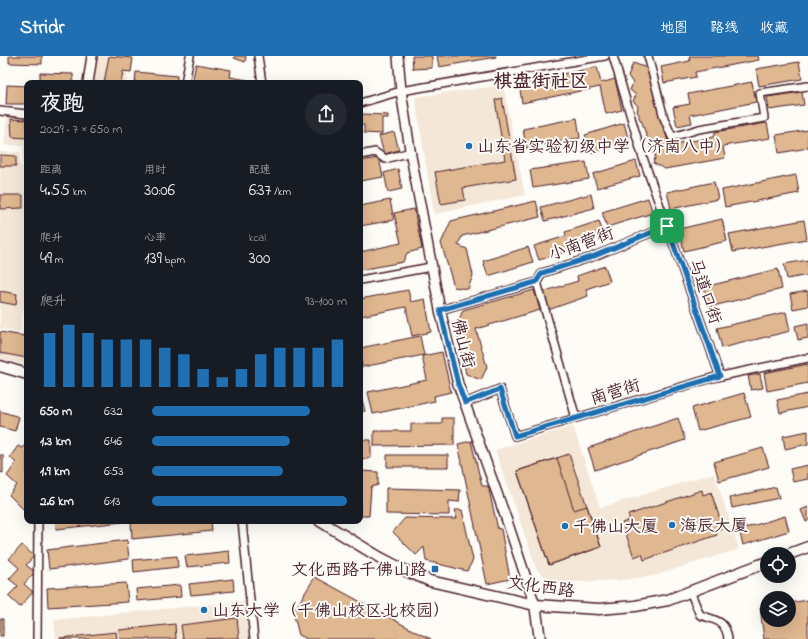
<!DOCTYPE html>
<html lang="zh">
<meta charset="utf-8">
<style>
:root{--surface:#171b24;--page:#242831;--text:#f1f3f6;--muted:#9ea1a6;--accent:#1f6fb2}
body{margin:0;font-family:"Indie Flower","LXGW WenKai TC",sans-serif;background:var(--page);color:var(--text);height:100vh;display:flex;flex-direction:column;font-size:15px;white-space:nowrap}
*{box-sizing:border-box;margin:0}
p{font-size:13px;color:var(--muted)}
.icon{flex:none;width:22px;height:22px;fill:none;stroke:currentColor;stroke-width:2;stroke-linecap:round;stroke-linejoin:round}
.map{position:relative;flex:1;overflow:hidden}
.side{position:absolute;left:24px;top:24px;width:339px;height:444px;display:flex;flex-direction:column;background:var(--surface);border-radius:8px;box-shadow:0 4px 16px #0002}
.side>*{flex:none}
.buttons{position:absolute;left:760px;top:491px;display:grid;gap:8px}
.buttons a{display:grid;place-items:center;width:36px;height:36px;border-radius:50%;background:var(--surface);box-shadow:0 4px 16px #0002;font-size:20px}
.pin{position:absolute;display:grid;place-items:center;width:34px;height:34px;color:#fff;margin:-17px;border-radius:8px;box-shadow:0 2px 6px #0006}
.round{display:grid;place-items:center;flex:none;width:42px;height:42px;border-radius:21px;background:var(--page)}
.summary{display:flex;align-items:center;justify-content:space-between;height:68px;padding:0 16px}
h1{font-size:22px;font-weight:600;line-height:30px}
.metrics{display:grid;grid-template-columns:repeat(3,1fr);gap:6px;height:68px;padding:4px 16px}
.metrics div{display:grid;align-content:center}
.metrics b{font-size:17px;font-weight:600}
.metrics small{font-size:11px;font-weight:400}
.metrics p{font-size:11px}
.chart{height:112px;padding:8px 16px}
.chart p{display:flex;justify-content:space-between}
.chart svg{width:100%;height:72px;margin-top:4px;stroke:var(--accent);stroke-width:6}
ul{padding:0 16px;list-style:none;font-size:13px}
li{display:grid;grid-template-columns:64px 48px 1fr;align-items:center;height:30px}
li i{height:10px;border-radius:5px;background:var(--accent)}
header{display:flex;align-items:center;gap:24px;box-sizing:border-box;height:56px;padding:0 20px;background:var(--accent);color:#fff}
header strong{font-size:19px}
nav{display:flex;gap:22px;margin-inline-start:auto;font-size:14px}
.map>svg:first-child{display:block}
</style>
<header>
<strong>Stridr</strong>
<nav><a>地图</a><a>路线</a><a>收藏</a></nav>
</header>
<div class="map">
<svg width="808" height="583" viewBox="0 0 808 583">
<rect width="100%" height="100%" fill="#fdfcf7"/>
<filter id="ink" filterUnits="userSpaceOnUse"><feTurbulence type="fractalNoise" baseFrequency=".025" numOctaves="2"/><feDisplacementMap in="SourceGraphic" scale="8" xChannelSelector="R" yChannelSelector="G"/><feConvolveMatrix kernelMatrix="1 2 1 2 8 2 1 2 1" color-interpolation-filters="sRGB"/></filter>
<g filter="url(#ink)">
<path fill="#f4e7d8" d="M85,0H131L126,27H81Z
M503,29L525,139L434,158L415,41Z
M7,61L27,62V109L22,108L23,90L4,89Z
M0,96H20V109L27,111V231L20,276L0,273Z
M27,245V309L0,303V275L22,278Z
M573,370L600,452L714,417L739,493L653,520L620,524L556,527L546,521L537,514L495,394Z
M253,544L258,583H56L54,564Z"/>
<path fill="#dfb790" stroke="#4a1f2b" d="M9,0H42V8L9,7Z
M109,0L133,2L131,16L123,15L121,27H104Z
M235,0H246L245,6L234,2Z
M412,0H432V12L413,13Z
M437,0H496V1L439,11Z
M689,0H758L759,4L695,16L696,21L664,27L661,11L690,5Z
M799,6L802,23L759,30L756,13Z
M633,7L647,12L669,89L714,81L715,76L767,67L770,82L723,90L725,102L665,113L653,107L656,100L652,98L642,66L639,62V58L637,56L638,50L633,45L636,39L630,34L633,27L628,20Z
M196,8L231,14L230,21L248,24L247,27H192Z
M597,11L601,27L615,23L622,54L606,58L600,31L522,47L519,27Z
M136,16L177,20V27H135Z
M40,17L73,18V27H40Z
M752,26L756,46L690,59L692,67L677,70L673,51L690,48L688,38Z
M7,29L27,30V48H6Z
M802,36L804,49L769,54L767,41Z
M502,42L516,123L463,132L465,144L441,148L435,116L505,104L495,44Z
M360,58L388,59V62H382V78L364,77V69H360Z
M577,62L580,82L526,92L523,73Z
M11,63L27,64V82L12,81Z
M624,67L629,85L591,97L585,79Z
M808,74V92L779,97L776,79Z
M394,76L399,94L384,98L379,80Z
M0,99L16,100V110H0Z
M379,102L383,121L360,125V105Z
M636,105L640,120L597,132L593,118Z
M586,106L589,123L533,132L530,114Z
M398,113L402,133L388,136L384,117Z
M796,119L799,137L725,151L722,134Z
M714,126L718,143L671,153L667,136Z
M591,138L594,152L545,165L541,151Z
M0,139H23V152L0,153Z
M648,142L653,157L607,171L602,156Z
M390,144L394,164L360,170V150Z
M536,145L540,161L462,180L458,189L467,193L473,219L468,233L454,231L441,187L451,165Z
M414,153L422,193L407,197L403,206L360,214V196L401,187L394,157Z
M722,163L727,185L684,195L679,173Z
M804,164L807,183L733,196L729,178Z
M599,165L604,180L571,190L572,194L539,204L534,190L566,180L565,176Z
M528,191L533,206L488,220L483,205Z
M808,204V219L787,223L784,208Z
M605,210L610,225L586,233L588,240L548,254L542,236L578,225L577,220Z
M778,213L782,233L709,251L704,231Z
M408,234L411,246L425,243L431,276L412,280L406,251L361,260L360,243Z
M534,234L540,254L476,273L487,311L481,324L466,318L456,271L463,254Z
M0,235L17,238L16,249L0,246Z
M808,235V250L793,253L790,238Z
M786,256L790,275L722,292L717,272Z
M27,263V302L0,297V276L24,280Z
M808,267V282L798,284L795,270Z
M420,280L424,299L362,311L360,292Z
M442,296L451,336L434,340L435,345L373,358L368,336L427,324L422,300Z
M808,308V327L767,335L764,317Z
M760,318L763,332L751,334L748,320Z
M360,336L365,355L360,356Z
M744,337L751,361L698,375L692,352Z
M808,338V351L780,357L777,344Z
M0,355L19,361L15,375L0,371Z
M442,362H454V389L374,390V375H411V368H442Z
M678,362L685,384L595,414L588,392Z
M808,375V388L785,393L783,380Z
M360,384H371V402L360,403Z
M471,385L482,430H488L498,473H501L510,523L487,528L458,388Z
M25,389L27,390V448L23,453L9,439L17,429L7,420L16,407L10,401L18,390L22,392Z
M763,392L769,411L719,425L714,406Z
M569,398L601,491L549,509L517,415Z
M0,399H3V417L0,416Z
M387,399H448V411H387Z
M557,402L574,454L587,450L601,491L549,509L517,415Z
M808,409V423L793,426L790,413Z
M360,415L378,416V429L371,431L369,460H360Z
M776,431L779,442L732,452L730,442Z
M386,432L460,434L459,446L449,445V459L386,458Z
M702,434L703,439L711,436L723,472L716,474L717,479L644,504L642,498L634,501L622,467L630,464L628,459Z
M808,451V465L806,466L801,454Z
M455,454H462L473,504L467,515L426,505L424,491L416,499L393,476L405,462L457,463Z
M785,460L789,475L743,489L739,474Z
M55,465H123V466L56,473Z
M131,465H211L212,475L132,483Z
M127,484L129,503L49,513L47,494Z
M22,489L34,500L26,509L35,516L24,528L33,536L20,551L8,540L18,530L9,523L19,512L9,503Z
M229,495L230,507L187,511L185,500Z
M177,500L178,511L134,516L133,504Z
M315,521L420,578L431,583H307L299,579L293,556Z
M233,523L234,535L191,539L189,528Z
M126,527L128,546L48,551L47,532Z
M180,529L181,541L137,545L136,533Z
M808,544V583H764L760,551L767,550V564H789V547Z
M237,562L239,582L183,583L181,569Z
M0,563H3V580H0Z
M175,568L176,583H120L119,574Z
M116,576L117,583H60V582Z"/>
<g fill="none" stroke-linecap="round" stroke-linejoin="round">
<g stroke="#4a1f2b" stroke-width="10">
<path id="minor" d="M258,0L262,27
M613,0L642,99L720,320
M648,0L664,62L672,81L699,73L764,62L760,37L808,30
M185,27L190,0
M360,47L401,35L605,0
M0,55L27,58
M360,99L375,96L385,103L411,96
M360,224L431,211
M537,226L576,362
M440,254L537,226L542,217L592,201L667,170
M465,347L500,333L515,380L712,322L808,302
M242,465L254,583
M690,535L700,559C715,564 726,564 728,583
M37,583L38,465"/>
</g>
<g stroke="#4a1f2b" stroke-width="12">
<path id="tertiary" d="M398,0L401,35L411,100L440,254L458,328L508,468L535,549
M88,27L92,0"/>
</g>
<g stroke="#4a1f2b" stroke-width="13">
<path id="secondary" d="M0,310L27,318
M320,465L379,501L404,514L430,525L535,549L599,553L635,550L668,544L767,506
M789,498L808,491
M535,549L540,583"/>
</g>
<use href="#minor" stroke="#fdfcf7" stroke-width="7"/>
<use href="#tertiary" stroke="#fdfcf7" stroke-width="9"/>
<use href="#secondary" stroke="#fdfcf7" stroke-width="10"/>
</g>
</g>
<g fill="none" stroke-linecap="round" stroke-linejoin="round" filter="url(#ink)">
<g stroke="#fff" stroke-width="8">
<path id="route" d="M667,170L720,320L515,380L500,333L465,347L458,328L440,254L536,226L542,217L592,201Z"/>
</g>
<use href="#route" stroke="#1f6fb2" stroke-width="5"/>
</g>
<g fill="#1f6fb2" stroke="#fdfcf7" stroke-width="1.5">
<circle cx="469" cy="90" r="4"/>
<circle cx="672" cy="469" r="4"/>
<circle cx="565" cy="470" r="4"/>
<rect x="431" y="509" width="8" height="8" rx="2"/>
<circle cx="204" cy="554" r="4"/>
</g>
<g text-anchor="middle" stroke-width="4" stroke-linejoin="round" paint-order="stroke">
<g font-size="17" fill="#4a1f2b" stroke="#fdfcf7" text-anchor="start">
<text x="477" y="96">山东省实验初级中学（济南八中）</text>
<text x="680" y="475">海辰大厦</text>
<text x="573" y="476">千佛山大厦</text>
<text x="427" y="519" text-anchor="end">文化西路千佛山路</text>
<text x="212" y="560">山东大学（千佛山校区北校园）</text>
</g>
<g font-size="17" fill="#4a1f2b" stroke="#fdfcf7">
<text transform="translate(581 187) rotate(-20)" y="6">小南营街</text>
<text transform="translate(706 235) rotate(71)" y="6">马道口街</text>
<text transform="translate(464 287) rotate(76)" y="6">佛山街</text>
<text transform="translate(615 335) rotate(-17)" y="6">南营街</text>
<text transform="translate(541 530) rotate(8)" y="6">文化西路</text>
</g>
<g font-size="19" font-weight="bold" fill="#4a1f2b" stroke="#fdfcf7">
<text x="541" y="31">棋盘街社区</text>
</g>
</g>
</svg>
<div class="buttons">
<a><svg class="icon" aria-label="locate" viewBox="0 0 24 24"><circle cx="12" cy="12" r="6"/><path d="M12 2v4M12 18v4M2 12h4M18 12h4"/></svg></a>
<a><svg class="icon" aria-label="layers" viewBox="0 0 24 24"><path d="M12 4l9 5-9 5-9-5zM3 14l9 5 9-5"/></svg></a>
</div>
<div class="pin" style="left:667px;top:170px;background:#1e9e55"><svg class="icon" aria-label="arrive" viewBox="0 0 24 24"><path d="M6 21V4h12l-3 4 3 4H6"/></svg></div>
<section class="side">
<div class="summary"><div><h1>夜跑</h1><p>20:29 · 7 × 650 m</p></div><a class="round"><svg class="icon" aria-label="share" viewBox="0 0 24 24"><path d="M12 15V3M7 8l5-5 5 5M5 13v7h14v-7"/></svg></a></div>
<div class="metrics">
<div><p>距离</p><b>4.55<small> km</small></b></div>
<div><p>用时</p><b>30:06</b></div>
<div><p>配速</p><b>6:37<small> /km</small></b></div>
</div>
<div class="metrics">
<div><p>爬升</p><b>49<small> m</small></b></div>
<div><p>心率</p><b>139<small> bpm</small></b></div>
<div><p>kcal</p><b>300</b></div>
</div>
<div class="chart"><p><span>爬升</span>93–100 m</p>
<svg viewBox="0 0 160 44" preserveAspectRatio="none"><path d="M5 44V11M15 44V6M25 44V11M35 44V15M45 44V15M55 44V15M65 44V20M75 44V24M85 44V33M95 44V38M105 44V33M115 44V24M125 44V20M135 44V20M145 44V20M155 44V15"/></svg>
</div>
<ul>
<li><b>650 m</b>6:32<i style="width:81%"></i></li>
<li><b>1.3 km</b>6:46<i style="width:71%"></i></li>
<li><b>1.9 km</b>6:53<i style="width:67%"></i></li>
<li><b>2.6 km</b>6:13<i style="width:100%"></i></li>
</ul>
</section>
</div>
